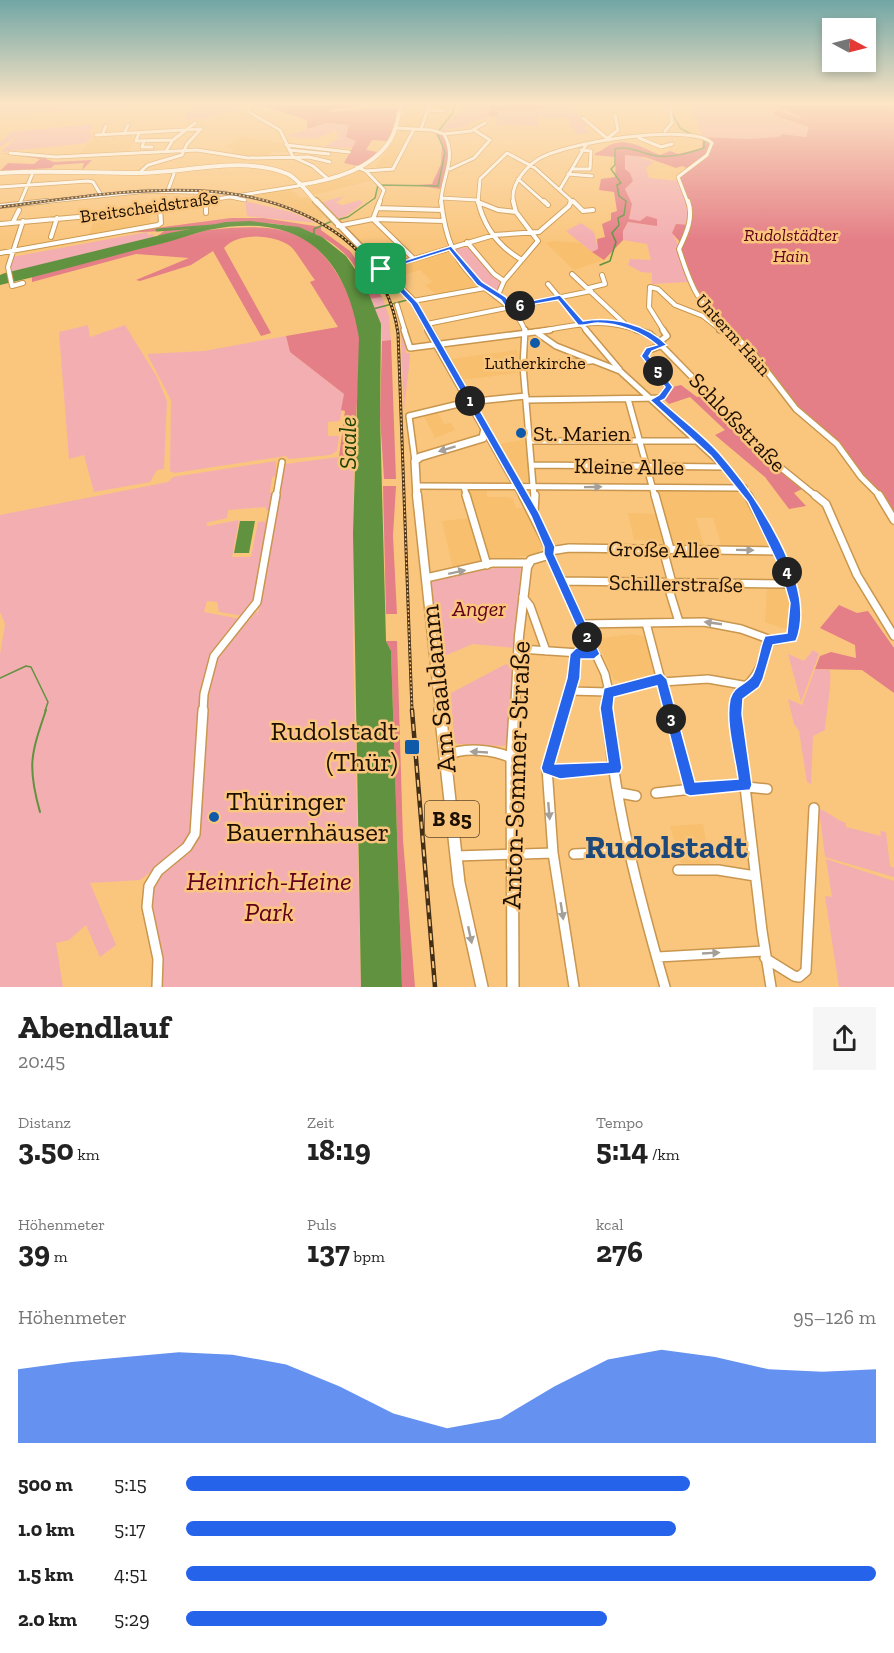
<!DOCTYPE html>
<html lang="de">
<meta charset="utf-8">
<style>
:root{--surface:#fff;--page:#f6f6f6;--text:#222;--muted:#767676;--accent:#2563eb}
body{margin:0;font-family:"Zilla Slab",serif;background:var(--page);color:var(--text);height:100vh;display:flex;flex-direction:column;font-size:22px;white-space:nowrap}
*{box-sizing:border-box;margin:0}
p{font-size:20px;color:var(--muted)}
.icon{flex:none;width:33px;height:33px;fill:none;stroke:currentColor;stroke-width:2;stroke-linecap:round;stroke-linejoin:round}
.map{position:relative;height:987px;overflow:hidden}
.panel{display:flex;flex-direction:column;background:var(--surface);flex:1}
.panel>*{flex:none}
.needle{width:39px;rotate:97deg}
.fabs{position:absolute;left:822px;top:18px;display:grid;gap:12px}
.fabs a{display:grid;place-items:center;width:54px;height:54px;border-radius:0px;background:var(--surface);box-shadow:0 3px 9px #0003;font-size:30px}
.pin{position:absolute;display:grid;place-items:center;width:51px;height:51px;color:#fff;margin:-26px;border-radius:12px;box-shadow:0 3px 9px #0006}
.km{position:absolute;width:30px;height:30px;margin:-15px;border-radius:50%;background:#222;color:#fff;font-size:16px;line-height:30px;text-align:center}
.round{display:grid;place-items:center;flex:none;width:63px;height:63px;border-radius:0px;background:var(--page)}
.summary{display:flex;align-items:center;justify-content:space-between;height:102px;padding:0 18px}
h1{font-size:33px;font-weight:700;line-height:45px}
.stats{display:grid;grid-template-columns:repeat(3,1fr);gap:9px;height:102px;padding:6px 18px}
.stats div{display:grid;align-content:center}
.stats b{font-size:30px;font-weight:700}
.stats small{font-size:16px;font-weight:400}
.stats p{font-size:16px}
.chart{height:168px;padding:12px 18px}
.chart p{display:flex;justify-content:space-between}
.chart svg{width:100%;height:108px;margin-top:6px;fill:var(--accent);opacity:.7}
ul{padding:0 18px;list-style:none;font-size:20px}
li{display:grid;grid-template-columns:96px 72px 1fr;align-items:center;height:45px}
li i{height:15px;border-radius:8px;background:var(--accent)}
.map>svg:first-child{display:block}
</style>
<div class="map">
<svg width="894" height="987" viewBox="0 0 894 987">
<rect width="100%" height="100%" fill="#fac67e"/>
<path fill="#f7bf6e" d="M405,103H429L421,127L412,128L393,168L375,169L401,128Z
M137,133L129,153L79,155L93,136Z
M239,136L283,143L288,152H271L268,158L230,154L235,149L224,148Z
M355,170L363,171L373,180L313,195L307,187Z
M289,188L301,198L307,197L326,217L318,219L293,207L255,198L257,195L254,194Z
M151,210L150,225L123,229L122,232L89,235L94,220Z
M553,241L580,243L604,260L574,270L546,243Z
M450,251L479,288L437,295L425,285L432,282L420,270L404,275L400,271L391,274L386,269Z
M517,350L520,372L509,374L462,380L450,359Z
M437,411L444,424L451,423L455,430L435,438L423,414Z
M528,439L533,482L517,481L516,471L499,444Z
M468,491H487V497H507L513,499L516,508H525L540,542L544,544L537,554L491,561Z
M657,491H741L772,548H722L713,518H696L705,548L673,547Z
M628,513L657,514L666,546H646L644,540H634Z
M469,518L482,563L453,569L442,521Z
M767,588L786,589L791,605L790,631L765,622Z
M632,634L644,636L656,674L623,682L614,680L596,639Z
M703,824L710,865L681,863L670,826Z"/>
<path fill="#f3aeb2" d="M0,103H171L19,113H0Z
M194,103H251L248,106C222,109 212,122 185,119Z
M463,103L492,106L488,119L478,120L463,127L447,129V133L440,131L457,114Z
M555,103H592L565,107L573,108L587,125L592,126L584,127L590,133L576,134L568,119L540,117L541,109Z
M729,103H765L803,117L799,118L776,110L774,115L809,127L806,137L782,134L779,137L747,139L703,137L691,108L697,105Z
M540,109L537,126L506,124L496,126L498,111Z
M327,123L349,125L356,141L353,148L324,147L340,138L335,136L340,133L335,131L314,139C306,136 298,139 287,136Z
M94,124L89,134L93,135L86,143L1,152L19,135L0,147V142L12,132Z
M632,154L654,162L646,168L649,178L678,181C685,197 689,207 688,225L672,233C680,244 683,267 688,282L652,284V273L641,272L628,265L630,259L651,260L647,244L623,240V231L628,222L656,226L629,220L632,204L625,189L632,181L626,169L625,155Z
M344,196L336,203L343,205L360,200L363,203L346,216L335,219L319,203Z
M245,201L291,212L317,223L247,216Z
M581,223L594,232L598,249L592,252L566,231Z
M147,232L148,235L153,234L154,238L11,272L12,257Z
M462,247L470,248L501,282L499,292L485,287L453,249Z
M382,297L389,316L391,340L382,341L381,324L369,299Z
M400,319L408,345H406V353H410V358L404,410Z
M88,325L90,337L125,325L157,377L167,401L164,469L157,470L150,482L94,492L84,455L69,459L59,332Z
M286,336L290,352L344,394L340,421L328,422V436H339L337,451L330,455L289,459L286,456L174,473L170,471L171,400L147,354L204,351Z
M354,455L353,641L361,987H161L162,964L150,893L162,872L191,849L198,835L208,691L217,657L257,611V619L285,464Z
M276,461V475L272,478L270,492L274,495L271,510H266V507L228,510L227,518L206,523L208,526L239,520L232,557H251L258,522L270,521L254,603L243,616L219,612L217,602L207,601L204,612L241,619L211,655L205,676L191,833L185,846L140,880L90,883L116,945L100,957L86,925L69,940L56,943L63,987H0V654L5,624L0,612V515L168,482L173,477Z
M518,564L521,566L515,648L473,644L439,658L430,583L445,577Z
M813,650L819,654L801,702L788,654L804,661Z
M506,664L511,666L513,671L507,744L504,746L458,744L454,742L451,693Z
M815,669L830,670C832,688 826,711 825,730L813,736L811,784L807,782L799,731L794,724L788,699L802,705Z
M819,809C831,813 834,819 846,823V827L881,836L880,831L886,832L890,866L894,868V877L825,857Z
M826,859L894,881V987H839L825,896L832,897Z"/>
<path fill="#e47e87" d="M255,103H386L329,110L332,112L378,108L397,109L394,127L387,141L372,140L366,150L377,152L372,157L373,160L358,166L344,163L356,141L346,137L349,125L327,123L307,129V120Z
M481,103H555L539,109L498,111L497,117L488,116L492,106L481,105Z
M765,103H894V517L836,442L799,411L770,373L714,315L691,286L680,242L672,233L676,224L690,225L692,210L679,178L687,168L682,166L676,168L645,157L625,155V169L630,173L633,181L625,189L632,204L629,219L640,221L647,216L657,219V226L628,222L623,231V240L604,260L592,252L598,249L597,239L605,237L602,224L611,220V213L617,211L614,192L599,190L601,179L615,177L616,157L594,155C596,152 599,152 602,150C622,134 638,146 660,155L670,151L678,154L702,148L703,137L747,139L779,137L782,134L806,137L809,127L773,115L776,110L799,118L802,117Z
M435,133L443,134C454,157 447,167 440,189L416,185L432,184L441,164L442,144Z
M0,153L48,157L46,159L54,162L92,160L82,170L84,163L54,165L51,168L0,171L8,163L34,164L40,159Z
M231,218H263L321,227V230L350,251L382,297L369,299C345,203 228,217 156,237L164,231L118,233Z
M229,228C277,225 309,229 336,272C349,291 356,312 359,336C362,373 354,417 354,455L339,457L345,411L341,410L344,394L290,352L286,336L338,327L310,282L315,280C310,274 294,248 290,246C273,234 238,232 224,248L271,333L261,336L213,251L191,265L140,281L136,280L189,258L136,254L32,282V277L208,230Z
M391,340L396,479H384L380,415L382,341Z
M681,385L697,397L706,395L804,488L794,493L806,506L789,509L765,477L715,435L725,430L690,397L669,404L664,399L672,387Z
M383,486H396L393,536L397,614H386Z
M839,605L857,613L868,611L894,648V693L862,670L815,669L820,656L831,652L856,658L855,645L820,628Z
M386,641H397L403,840L415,987H402L391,651Z"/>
<path fill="#609240" d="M250,221L299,227L322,237L346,256L365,284L381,324L380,415L386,641L391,651L402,987H361L353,533L359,338C345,251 297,212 208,230C192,234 176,240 160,244C106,257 54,273 0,285V275L5,273L169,233L226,222Z
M240,521H255L249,553H234Z"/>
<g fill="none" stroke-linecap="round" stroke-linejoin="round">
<path stroke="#609240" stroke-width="1.5" d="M673,115L680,128L691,134
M337,220L348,217L375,198L378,185L438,186L445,152L437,133L452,114L456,103
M314,234V229L332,221
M600,265L610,261L616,242L612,233L619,225L618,218L624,215L626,201L619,196L617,185L621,183L611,169L615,165V149C630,145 642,154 657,156C673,158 689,153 704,148V141
M373,309L407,300
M0,678L26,666L31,667L48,702L45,711"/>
<path stroke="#609240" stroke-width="2" d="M40,812C27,766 31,754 46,710"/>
<path stroke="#609240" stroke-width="3" d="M157,230L214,226"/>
<g stroke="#c8964e" stroke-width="4.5">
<path id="minor-far4" d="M249,103V112L280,130L293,157L313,166L328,179
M430,103H446
M428,110L443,111
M583,118L609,140
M396,128L432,130L444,134C458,159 441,177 441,203
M421,129L430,103
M665,131L672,123L670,108L677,103
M139,133L136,141L173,140
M124,134L128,125
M444,134L471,131L485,123
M96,135L201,129
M102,135L106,126
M608,138L618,130L615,115
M639,138L661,147L672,144
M144,141L142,147H152
M286,145L349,152
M289,150L329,154
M166,151L173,140L195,123
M10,153L56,157L197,150L248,158L309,157L330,162
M357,167L366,171L384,190L379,203
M450,169L474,158L490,140L474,130
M572,169H590L591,151L581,150
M366,171L393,169L414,129
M139,173L148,165L182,155L187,144L201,129
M568,174L592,176
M518,179L545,203
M0,187L88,181L93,182L101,195
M560,189L586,145
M168,190L174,174
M230,197L245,200
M441,198L477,200
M569,198L571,203
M206,199V203
M20,203L32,175
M32,203L148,191L226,193
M192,203L298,186
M478,203L480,179L507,153L535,168L574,203
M514,203C509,187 524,169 537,160C561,143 691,122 712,143L707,155L678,177L688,203"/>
</g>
<g stroke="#c8964e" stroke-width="6">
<path id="minor-far3" d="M206,201V213
M380,201L373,219L414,259
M441,201C445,236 453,261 480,284C497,299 517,308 525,331
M478,201C484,227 499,247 522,260
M544,201L548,205
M573,201L583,211L593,210
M688,201C694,218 686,234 679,249C692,290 697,301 730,331
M478,202L498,210L516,212
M0,206L47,201
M377,208L442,210
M23,221L8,267L12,286L23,283
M13,222L19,210
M0,224L134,212L202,201
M338,226L373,219L444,221
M51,237L57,218
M467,242L494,274L504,281
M0,253L158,225L161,223L160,208
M381,269L494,235L539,232L569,206L571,201
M572,274L624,323
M548,284L587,331
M589,288L605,284L602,275
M498,295L504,281L538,241L516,212L513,201
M413,301L485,288
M397,305L405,331
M427,324L591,291
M541,331C583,324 599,317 641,331
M664,331L649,307L650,287L658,289L675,305L703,316L722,331"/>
</g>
<g stroke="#c8964e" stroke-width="8">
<path id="minor-far2" d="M404,330L410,348L550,330
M525,330L523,366L534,497
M586,330L619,369
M637,330L650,334L780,467L817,497
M720,330L731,333
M728,330L752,352L796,409L837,444L861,477L881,497
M536,332L556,346L620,371L725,467L749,497
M659,342L667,336L663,330
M523,366L591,361
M628,399L655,497
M527,400L661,398L669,387L645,356L649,350L663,345
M531,441H700
M415,461L409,416L467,402L526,396
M533,465L725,467
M416,486L744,488
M464,487L467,497
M276,497L282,462"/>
</g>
<g stroke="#c8964e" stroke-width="10">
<path id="minor-far1" d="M466,495L487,565
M655,495L670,549
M815,495L826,504L857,575L894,636
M879,495L894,520
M534,512L535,495
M663,549L672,583
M550,551L569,548L778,551
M549,554L605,674L609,692L607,711
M426,578L492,563H528
M562,581L790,584
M667,583L679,622
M523,597L530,606L546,651
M646,623L669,711
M581,624L704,622L741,629L774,641L792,637L795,603L786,568L748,495
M520,649L594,654
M662,682L708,679L748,686
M569,691L609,692L661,679
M203,711L204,694L214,656L257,602L276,495
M564,711L574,678L576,654
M736,711L739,692C759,677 763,662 769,639"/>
</g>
<g stroke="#c8964e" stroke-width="12">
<path id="minor" d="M565,710L547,768L553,853L574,987
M607,710C614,804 639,896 665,987
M669,710L690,789
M736,710L762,931L771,987
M446,756C464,746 494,750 512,758
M547,768L560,772L615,768
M620,793L636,796
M656,793L728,785L767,789
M574,854L622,852
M456,856L553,853
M678,870H718L755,876
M658,957L764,951
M765,958L794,976L799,977L806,971L814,808
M157,987L158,959L147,907L149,886L158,871L187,847L195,834L203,710"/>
</g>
<g stroke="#c8964e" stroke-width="5">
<path id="major-far4" d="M0,173C46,170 91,173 137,173C186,173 242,155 288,174C298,179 309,194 317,203
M299,185C332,180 372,170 391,139C397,128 398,115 402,103"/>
</g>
<g stroke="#c8964e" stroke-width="8">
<path id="major-far3" d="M316,201L413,301L430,331"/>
</g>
<g stroke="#c8964e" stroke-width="10">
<path id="major-far2" d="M429,330L524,497
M417,497L415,461L420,457L483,438L485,428"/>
</g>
<g stroke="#c8964e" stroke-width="11">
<path id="major-far1" d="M417,495L440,711
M515,711L519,636L527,567L531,560L548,555L549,547L523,495"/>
</g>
<g stroke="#c8964e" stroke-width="14">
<path id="major" d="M440,710L459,883L482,987
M513,987L512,759L515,710"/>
</g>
<use href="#minor-far4" stroke="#fff" stroke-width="3"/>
<use href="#minor-far3" stroke="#fff" stroke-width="4"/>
<use href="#minor-far2" stroke="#fff" stroke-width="5"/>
<use href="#minor-far1" stroke="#fff" stroke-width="7"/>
<use href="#minor" stroke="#fff" stroke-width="9"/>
<use href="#major-far4" stroke="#fff" stroke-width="4"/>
<use href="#major-far3" stroke="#fff" stroke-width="5"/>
<use href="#major-far2" stroke="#fff" stroke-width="7"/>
<use href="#major-far1" stroke="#fff" stroke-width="8"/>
<use href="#major" stroke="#fff" stroke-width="11"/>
<g stroke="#432e16" stroke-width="3">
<path id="rail-far1" d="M0,207C110,194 246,165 342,237C374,262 392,293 398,333L412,711"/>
</g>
<g stroke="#432e16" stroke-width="4.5">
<path id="rail" d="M412,710L435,987"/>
</g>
<use href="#rail-far1" stroke="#fac67e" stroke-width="1.5" stroke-dasharray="2" stroke-linecap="butt"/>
<use href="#rail" stroke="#fac67e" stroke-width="2" stroke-dasharray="7" stroke-linecap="butt"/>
</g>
<defs><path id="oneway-solid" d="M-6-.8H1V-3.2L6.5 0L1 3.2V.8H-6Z" transform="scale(1.5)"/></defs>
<g fill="#a59f99">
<use href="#oneway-solid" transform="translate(447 449) rotate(163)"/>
<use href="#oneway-solid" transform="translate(593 487) rotate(-1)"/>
<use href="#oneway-solid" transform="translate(745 550) rotate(1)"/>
<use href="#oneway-solid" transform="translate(457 572) rotate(-12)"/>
<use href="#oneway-solid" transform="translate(713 623) rotate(-172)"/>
<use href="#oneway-solid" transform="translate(479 752) rotate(-177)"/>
<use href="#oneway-solid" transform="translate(549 811) rotate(85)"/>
<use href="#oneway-solid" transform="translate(562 911) rotate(81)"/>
<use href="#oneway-solid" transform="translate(470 935) rotate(78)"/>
<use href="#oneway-solid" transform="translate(711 953) rotate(-3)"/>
</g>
<linearGradient id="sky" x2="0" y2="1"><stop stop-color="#71a6a5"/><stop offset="0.43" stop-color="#fde5c5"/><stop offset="1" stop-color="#fde5c5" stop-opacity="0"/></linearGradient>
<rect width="894" height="241" fill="url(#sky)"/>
<path fill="#2563eb" stroke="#fff" stroke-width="1.5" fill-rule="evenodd" d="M451,246L482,282L506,297L511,305L560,295L583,321C612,316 646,324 667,345L652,351L649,356L673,387L665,399L661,401C680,418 702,434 719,453C754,493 819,584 796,641L773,645L763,679L759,687L743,699L742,714L752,785L750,790L690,796L685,794L657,686L614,697L613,708L622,768L620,773L560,779L543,773L541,768L567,678L570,654L576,648H586L544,554V547L531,516L411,304L378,269ZM449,250L477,285L501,300L507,309L558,300L578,325C585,326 591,323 598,323C618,323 642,332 657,345L646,348L641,356L665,387L659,395L650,400L711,456L748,502L780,568L790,603L787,633L765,636C759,648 759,665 752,676C744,686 734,685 730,699C725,723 735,755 738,779L695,782L667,679L661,673L604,688L600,708L608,762L555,764L580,678L581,659H594L600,654L554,554L555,547L539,513L418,303L386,270Z"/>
<g fill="#0e59a8" stroke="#fac67e" stroke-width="2">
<circle cx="535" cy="343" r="6"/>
<circle cx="521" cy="433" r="6"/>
<rect x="404" y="739" width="16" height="16" rx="3"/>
<circle cx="214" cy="817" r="6"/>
</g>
<g text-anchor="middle" stroke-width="5" stroke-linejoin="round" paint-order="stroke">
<g font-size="18" fill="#1d0f00" stroke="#fac67e">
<text transform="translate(149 207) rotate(-8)" y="6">Breitscheidstraße</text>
<text transform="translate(733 335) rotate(48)" y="6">Unterm Hain</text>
</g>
<g font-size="18" font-style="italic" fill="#60001c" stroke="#fac67e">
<text x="791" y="241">Rudolstädter<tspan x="791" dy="21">Hain</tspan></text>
</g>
<g font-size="18" fill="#1d0f00" stroke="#fac67e">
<text x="535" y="369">Lutherkirche</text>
</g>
<rect fill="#fac67e" stroke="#5f4626" stroke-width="1.5" x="425" y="801" width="54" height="36" rx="4.5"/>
<g font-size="21" font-weight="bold" fill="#1d0f00">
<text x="452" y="826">B 85</text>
</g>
<g font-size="22" fill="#1d0f00" stroke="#fac67e">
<text transform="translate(738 422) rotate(46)" y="8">Schloßstraße</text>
<text transform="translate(629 466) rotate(1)" y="8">Kleine Allee</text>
<text transform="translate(664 549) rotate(1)" y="8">Große Allee</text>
<text transform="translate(676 583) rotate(1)" y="8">Schillerstraße</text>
</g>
<g font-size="22" fill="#1d0f00" stroke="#fac67e" text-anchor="start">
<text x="533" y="441">St. Marien</text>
</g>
<g font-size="22" font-style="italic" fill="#60001c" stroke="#fac67e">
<text x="479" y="616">Anger</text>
</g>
<g font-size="24" font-style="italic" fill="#1f4003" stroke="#fac67e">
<text transform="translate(348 443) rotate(-90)" y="8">Saale</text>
</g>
<g font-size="27" fill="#1d0f00" stroke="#fac67e">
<text transform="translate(438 689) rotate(-96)" y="9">Am Saaldamm</text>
<text transform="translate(516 775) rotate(-88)" y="9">Anton-Sommer-Straße</text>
</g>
<g font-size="27" fill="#1d0f00" stroke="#fac67e" text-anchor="end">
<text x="398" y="740">Rudolstadt<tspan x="398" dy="31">(Thür)</tspan></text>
<text x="226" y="810" text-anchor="start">Thüringer<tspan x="226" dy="31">Bauernhäuser</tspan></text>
</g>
<g font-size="27" font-style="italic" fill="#60001c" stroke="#fac67e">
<text x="269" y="890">Heinrich-Heine<tspan x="269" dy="31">Park</tspan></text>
</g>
<g font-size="33" font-weight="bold" fill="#1d487c" stroke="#fac67e">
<text x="666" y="858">Rudolstadt</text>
</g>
</g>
</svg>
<div class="fabs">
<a><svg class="needle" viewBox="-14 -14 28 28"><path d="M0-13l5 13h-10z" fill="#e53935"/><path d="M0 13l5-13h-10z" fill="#767676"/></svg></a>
</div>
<div class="pin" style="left:381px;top:269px;background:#1e9e55"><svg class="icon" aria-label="arrive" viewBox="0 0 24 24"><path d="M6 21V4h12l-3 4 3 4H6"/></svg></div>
<b class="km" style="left:470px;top:401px">1</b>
<b class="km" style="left:587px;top:637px">2</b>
<b class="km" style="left:671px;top:719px">3</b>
<b class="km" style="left:787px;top:572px">4</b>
<b class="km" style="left:658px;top:371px">5</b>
<b class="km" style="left:520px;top:306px">6</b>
</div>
<section class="panel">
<div class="summary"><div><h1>Abendlauf</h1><p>20:45</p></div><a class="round"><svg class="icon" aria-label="share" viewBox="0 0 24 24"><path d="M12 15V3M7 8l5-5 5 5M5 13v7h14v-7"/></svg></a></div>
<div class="stats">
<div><p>Distanz</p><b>3.50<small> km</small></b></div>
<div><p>Zeit</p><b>18:19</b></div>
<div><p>Tempo</p><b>5:14<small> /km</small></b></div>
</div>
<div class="stats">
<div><p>Höhenmeter</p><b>39<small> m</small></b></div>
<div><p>Puls</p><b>137<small> bpm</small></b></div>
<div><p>kcal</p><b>276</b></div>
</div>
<div class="chart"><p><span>Höhenmeter</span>95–126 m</p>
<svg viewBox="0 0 160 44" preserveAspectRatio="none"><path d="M0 44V14L10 11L20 9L30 7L40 8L50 12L60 21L70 32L80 38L90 34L100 21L110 10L120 6L130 9L140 14L150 15L160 14V44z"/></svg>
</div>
<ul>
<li><b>500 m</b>5:15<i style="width:73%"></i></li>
<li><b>1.0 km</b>5:17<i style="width:71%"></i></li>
<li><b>1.5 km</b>4:51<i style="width:100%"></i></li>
<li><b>2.0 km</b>5:29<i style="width:61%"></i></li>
</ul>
</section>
